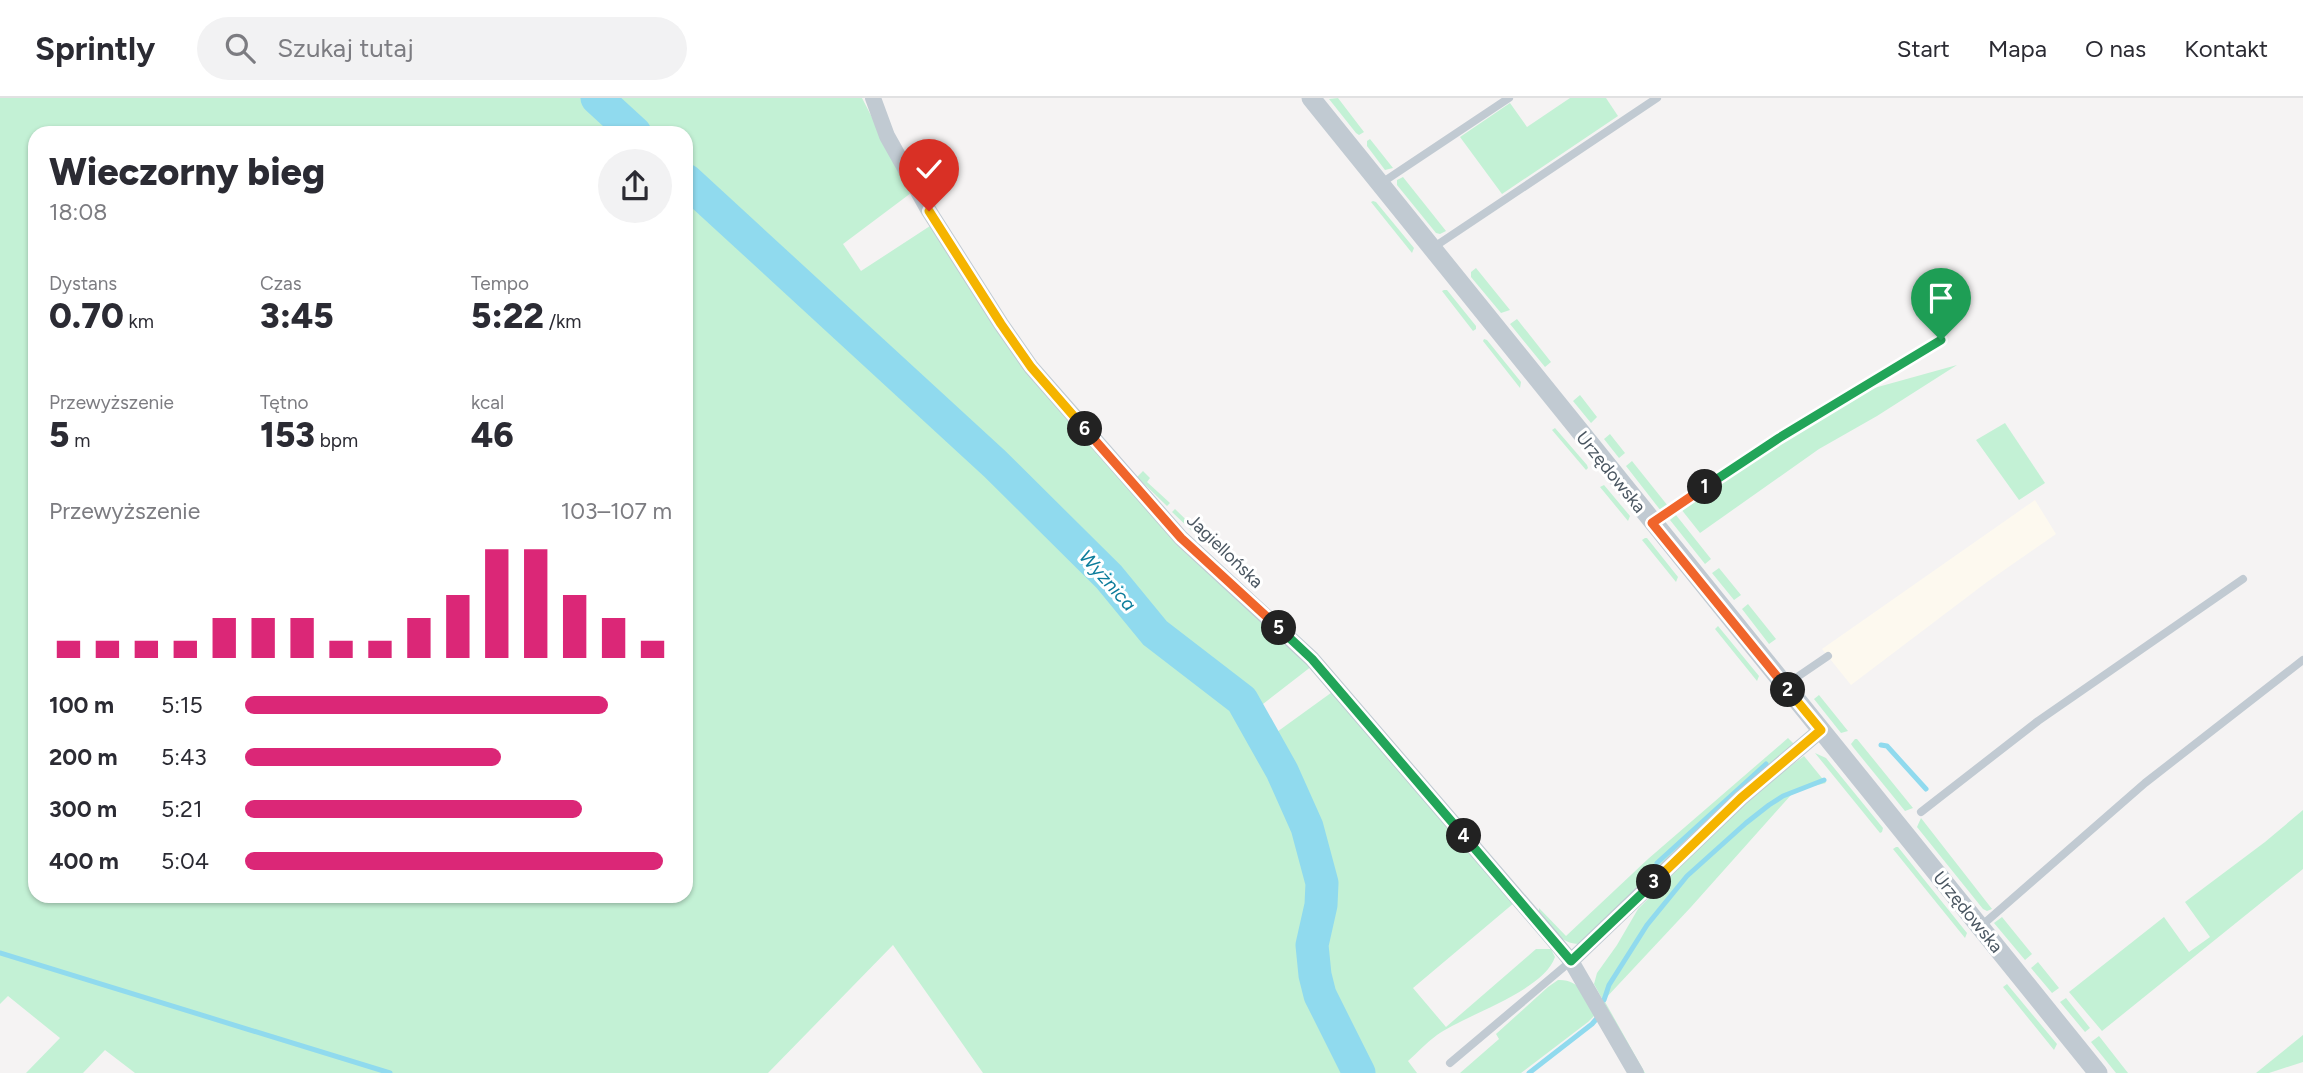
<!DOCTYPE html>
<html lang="pl">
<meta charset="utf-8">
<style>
:root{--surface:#fff;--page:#f2f2f3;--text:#2b2b33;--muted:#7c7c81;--line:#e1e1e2;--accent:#db2777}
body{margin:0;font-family:Figtree,sans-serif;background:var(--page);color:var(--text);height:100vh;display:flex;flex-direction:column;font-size:26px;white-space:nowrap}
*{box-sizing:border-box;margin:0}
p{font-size:23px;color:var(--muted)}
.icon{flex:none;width:38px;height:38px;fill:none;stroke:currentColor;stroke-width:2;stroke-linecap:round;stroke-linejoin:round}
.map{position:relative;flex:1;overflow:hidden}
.panel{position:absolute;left:28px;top:28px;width:665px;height:777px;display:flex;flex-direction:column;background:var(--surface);border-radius:21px;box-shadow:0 2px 5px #0004}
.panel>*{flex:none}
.pin{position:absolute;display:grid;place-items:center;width:60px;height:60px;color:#fff;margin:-72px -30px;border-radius:50% 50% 50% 0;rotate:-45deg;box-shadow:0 0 7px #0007}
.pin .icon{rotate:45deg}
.km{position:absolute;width:35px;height:35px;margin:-18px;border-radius:50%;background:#222;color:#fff;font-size:19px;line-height:35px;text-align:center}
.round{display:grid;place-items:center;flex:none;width:74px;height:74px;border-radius:37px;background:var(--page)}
.overview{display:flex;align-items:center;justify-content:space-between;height:119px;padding:0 21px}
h1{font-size:38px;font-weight:800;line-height:52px}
.stats{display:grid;grid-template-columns:repeat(3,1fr);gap:10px;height:119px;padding:7px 21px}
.stats div{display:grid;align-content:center}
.stats b{font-size:35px;font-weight:800}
.stats small{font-size:19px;font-weight:400}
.stats p{font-size:19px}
.chart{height:196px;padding:14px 21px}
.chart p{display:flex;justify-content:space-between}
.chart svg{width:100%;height:126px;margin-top:7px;stroke:var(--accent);stroke-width:6}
ul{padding:0 21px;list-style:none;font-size:23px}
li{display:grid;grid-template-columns:112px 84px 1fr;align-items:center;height:52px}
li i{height:18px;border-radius:9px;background:var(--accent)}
header{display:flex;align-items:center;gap:42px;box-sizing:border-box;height:98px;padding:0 35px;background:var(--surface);border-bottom:2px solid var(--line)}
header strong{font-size:33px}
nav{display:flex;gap:38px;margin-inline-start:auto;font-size:24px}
.search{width:490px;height:63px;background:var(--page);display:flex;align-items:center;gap:18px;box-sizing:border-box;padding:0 24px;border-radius:38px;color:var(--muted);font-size:26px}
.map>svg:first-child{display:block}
</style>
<header>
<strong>Sprintly</strong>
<div class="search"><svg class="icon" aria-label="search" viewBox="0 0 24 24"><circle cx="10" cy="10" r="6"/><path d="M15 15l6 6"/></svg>Szukaj tutaj</div>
<nav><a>Start</a><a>Mapa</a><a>O nas</a><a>Kontakt</a></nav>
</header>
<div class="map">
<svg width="2303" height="975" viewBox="0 0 2303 975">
<rect width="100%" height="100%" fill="#f5f3f3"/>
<path fill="#fdf9ef" d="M2035,402L2056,436L1987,484L1851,587L1822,551Z"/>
<path fill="#c3f1d5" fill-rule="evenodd" d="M0,0H862L911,95L843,146L861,173L930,128L1011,253L1312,568L1254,613L1270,639L1335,592L1514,805L1413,890L1446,929L1536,851H1551L1555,859C1544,893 1465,917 1437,937C1426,945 1417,955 1408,963L1417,975H983L893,847L768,975H135L105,952L83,975H26L60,940L8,898L0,906ZM35,35H686V798H35Z
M1338,0L1364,34L1359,37L1356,35L1329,1Z
M1570,0H1606L1618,18L1502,96L1460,39L1510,5L1527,29Z
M1370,41L1393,70L1385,72L1367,48V43Z
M1403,79L1446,133L1440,136L1436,135L1397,87V82Z
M1373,103L1376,104L1414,150L1412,155L1371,104Z
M1476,170L1510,212L1501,215L1471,179V174Z
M1444,192H1447L1476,228V231L1473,233L1442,193Z
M1517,221L1551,264L1545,269L1510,226Z
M1484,241L1487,242L1521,284L1520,290L1483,243Z
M1957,267L1877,318L1819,351L1700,435L1681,411L1840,307L1867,292Z
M1580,297L1597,319L1591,325L1573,303Z
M2005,325L2045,385L2019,402L1976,342Z
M1555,330L1587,367L1588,370L1586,372L1552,332Z
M1610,336L1625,355L1619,360L1604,341Z
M1632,363L1668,408L1661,413L1626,368Z
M1143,373L1150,380L1147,384L1170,405L1167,408L1137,379Z
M1604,387L1630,418L1628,423L1600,389Z
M1175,411L1213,448L1210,450L1172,414Z
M1676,417L1711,461L1705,466L1670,422Z
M1645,440H1647L1678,479L1676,484L1642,442Z
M1719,470L1741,497L1734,502L1712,475Z
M1748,506L1776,541L1769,546L1742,511Z
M1718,528L1759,578L1757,583L1715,531Z
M1819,597L1848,633L1841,635L1814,601Z
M1788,640L1794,646L1581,846C1561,847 1551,830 1539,817V810L1566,838L1648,761Z
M1855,641H1857L1913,710L1905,713L1853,649L1851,646Z
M1815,655L1826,660L1883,730L1882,734L1880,735Z
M1804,658L1826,685L1809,689L1791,697L1691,809L1604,902L1645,975H1643L1594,886L1597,875L1617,847L1638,811L1749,699Z
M2303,712V771L2102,933L2069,894L2164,819L2189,854L2210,839L2185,804L2265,744Z
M1921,720L1992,811L1987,813L1983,811L1921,734L1917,729Z
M1896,749H1898L1967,835L1965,840L1893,751Z
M2002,819L2032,856L2025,862L1994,825Z
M2038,864L2059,890L2052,895L2031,870Z
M1558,882C1580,881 1586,899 1596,916L1588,924L1521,975H1460L1499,941L1496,936L1548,889Z
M2007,886L2057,946L2054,952L2003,889Z
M2066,900L2090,930L2085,934L2060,904Z
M2303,937V964L2269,975H2256Z
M2099,938L2128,975H2116L2091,944Z"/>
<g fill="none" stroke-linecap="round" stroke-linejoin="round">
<path stroke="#90daee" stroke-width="5" d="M1881,647L1887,648L1926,691
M1657,765L1766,666
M0,855L390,975
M1604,902L1609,887L1647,827L1687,778L1746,725L1769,707L1783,698L1824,682
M1529,975L1592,926L1598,919"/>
<path stroke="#90daee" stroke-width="33" d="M597,0L635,35
M686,82L995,366L1109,479L1155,535L1242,602L1282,673L1307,729L1322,785L1321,807L1312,847L1315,877L1320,897L1359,975"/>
<path stroke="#c1cad2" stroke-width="8" d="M1380,86L1509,0
M1434,149L1657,0
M1655,423L1779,340L1941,242
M1784,588L1828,558
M1921,714L2038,623L2243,481
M1980,829L2145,685L2303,562
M1450,965L1571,863"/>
<path stroke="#c1cad2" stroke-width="16" d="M873,0L887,38L929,113L1001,226L1031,269L1181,440L1312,561L1551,839L1571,863L1636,975
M1571,863L1741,700L1821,632"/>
<path stroke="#c1cad2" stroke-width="19" d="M1311,0L2098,975"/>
</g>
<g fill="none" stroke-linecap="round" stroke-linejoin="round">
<g stroke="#fff" stroke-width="14">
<path id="split-1" d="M1705,389L1779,340L1941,242"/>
</g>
<g stroke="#fff" stroke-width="14">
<path id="split-2" d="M1705,389L1652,425L1788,592"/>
</g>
<g stroke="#fff" stroke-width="14">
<path id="split-3" d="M1654,784L1741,700L1821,632L1788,592"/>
</g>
<g stroke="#fff" stroke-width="14">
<path id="split-4" d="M1464,738L1571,863L1654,784"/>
</g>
<g stroke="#fff" stroke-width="14">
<path id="split-5" d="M1279,530L1312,561L1464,738"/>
</g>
<g stroke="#fff" stroke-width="14">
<path id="split-6" d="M1085,331L1181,440L1279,530"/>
</g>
<g stroke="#fff" stroke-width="14">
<path id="split-7" d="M929,113L1001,226L1031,269L1085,331"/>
</g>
<use href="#split-1" stroke="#22a559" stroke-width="9"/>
<use href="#split-2" stroke="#f0652b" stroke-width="9"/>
<use href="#split-3" stroke="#f5b400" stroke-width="9"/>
<use href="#split-4" stroke="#22a559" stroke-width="9"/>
<use href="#split-5" stroke="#22a559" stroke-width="9"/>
<use href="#split-6" stroke="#f0652b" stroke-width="9"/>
<use href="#split-7" stroke="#f5b400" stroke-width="9"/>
</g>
<g text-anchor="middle" stroke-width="6" stroke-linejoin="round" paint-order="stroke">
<g font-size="18" fill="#4a5661" stroke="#fff">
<text transform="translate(1611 374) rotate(51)" y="6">Urzędowska</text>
<text transform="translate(1225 453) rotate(44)" y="6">Jagiellońska</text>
<text transform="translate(1968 814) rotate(51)" y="6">Urzędowska</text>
</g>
<g font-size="19" font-style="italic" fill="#0c7c9b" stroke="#fff">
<text transform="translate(1108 482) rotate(48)" y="7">Wyżnica</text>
</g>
</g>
</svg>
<div class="pin" style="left:1941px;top:242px;background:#1e9e55"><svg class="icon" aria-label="arrive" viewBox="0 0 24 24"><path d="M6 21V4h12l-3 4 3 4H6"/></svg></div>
<div class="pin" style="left:929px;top:113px;background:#d93025"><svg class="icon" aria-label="check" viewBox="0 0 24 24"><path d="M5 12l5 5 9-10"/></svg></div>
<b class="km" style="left:1705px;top:389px">1</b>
<b class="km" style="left:1788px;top:592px">2</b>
<b class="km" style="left:1654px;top:784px">3</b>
<b class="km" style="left:1464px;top:738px">4</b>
<b class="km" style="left:1279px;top:530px">5</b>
<b class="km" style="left:1085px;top:331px">6</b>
<section class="panel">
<div class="overview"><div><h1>Wieczorny bieg</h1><p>18:08</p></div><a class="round"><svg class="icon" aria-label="share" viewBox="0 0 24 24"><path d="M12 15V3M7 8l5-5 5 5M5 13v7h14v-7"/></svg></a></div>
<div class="stats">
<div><p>Dystans</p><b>0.70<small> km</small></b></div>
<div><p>Czas</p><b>3:45</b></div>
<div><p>Tempo</p><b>5:22<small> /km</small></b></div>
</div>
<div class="stats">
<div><p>Przewyższenie</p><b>5<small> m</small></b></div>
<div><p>Tętno</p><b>153<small> bpm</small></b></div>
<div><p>kcal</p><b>46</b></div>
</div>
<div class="chart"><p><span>Przewyższenie</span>103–107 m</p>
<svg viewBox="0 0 160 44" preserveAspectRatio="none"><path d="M5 44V38M15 44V38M25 44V38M35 44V38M45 44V30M55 44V30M65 44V30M75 44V38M85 44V38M95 44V30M105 44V22M115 44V6M125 44V6M135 44V22M145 44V30M155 44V38"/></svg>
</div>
<ul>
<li><b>100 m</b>5:15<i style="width:85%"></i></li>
<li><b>200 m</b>5:43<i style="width:60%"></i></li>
<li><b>300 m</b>5:21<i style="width:79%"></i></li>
<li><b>400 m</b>5:04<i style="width:98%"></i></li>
</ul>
</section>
</div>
